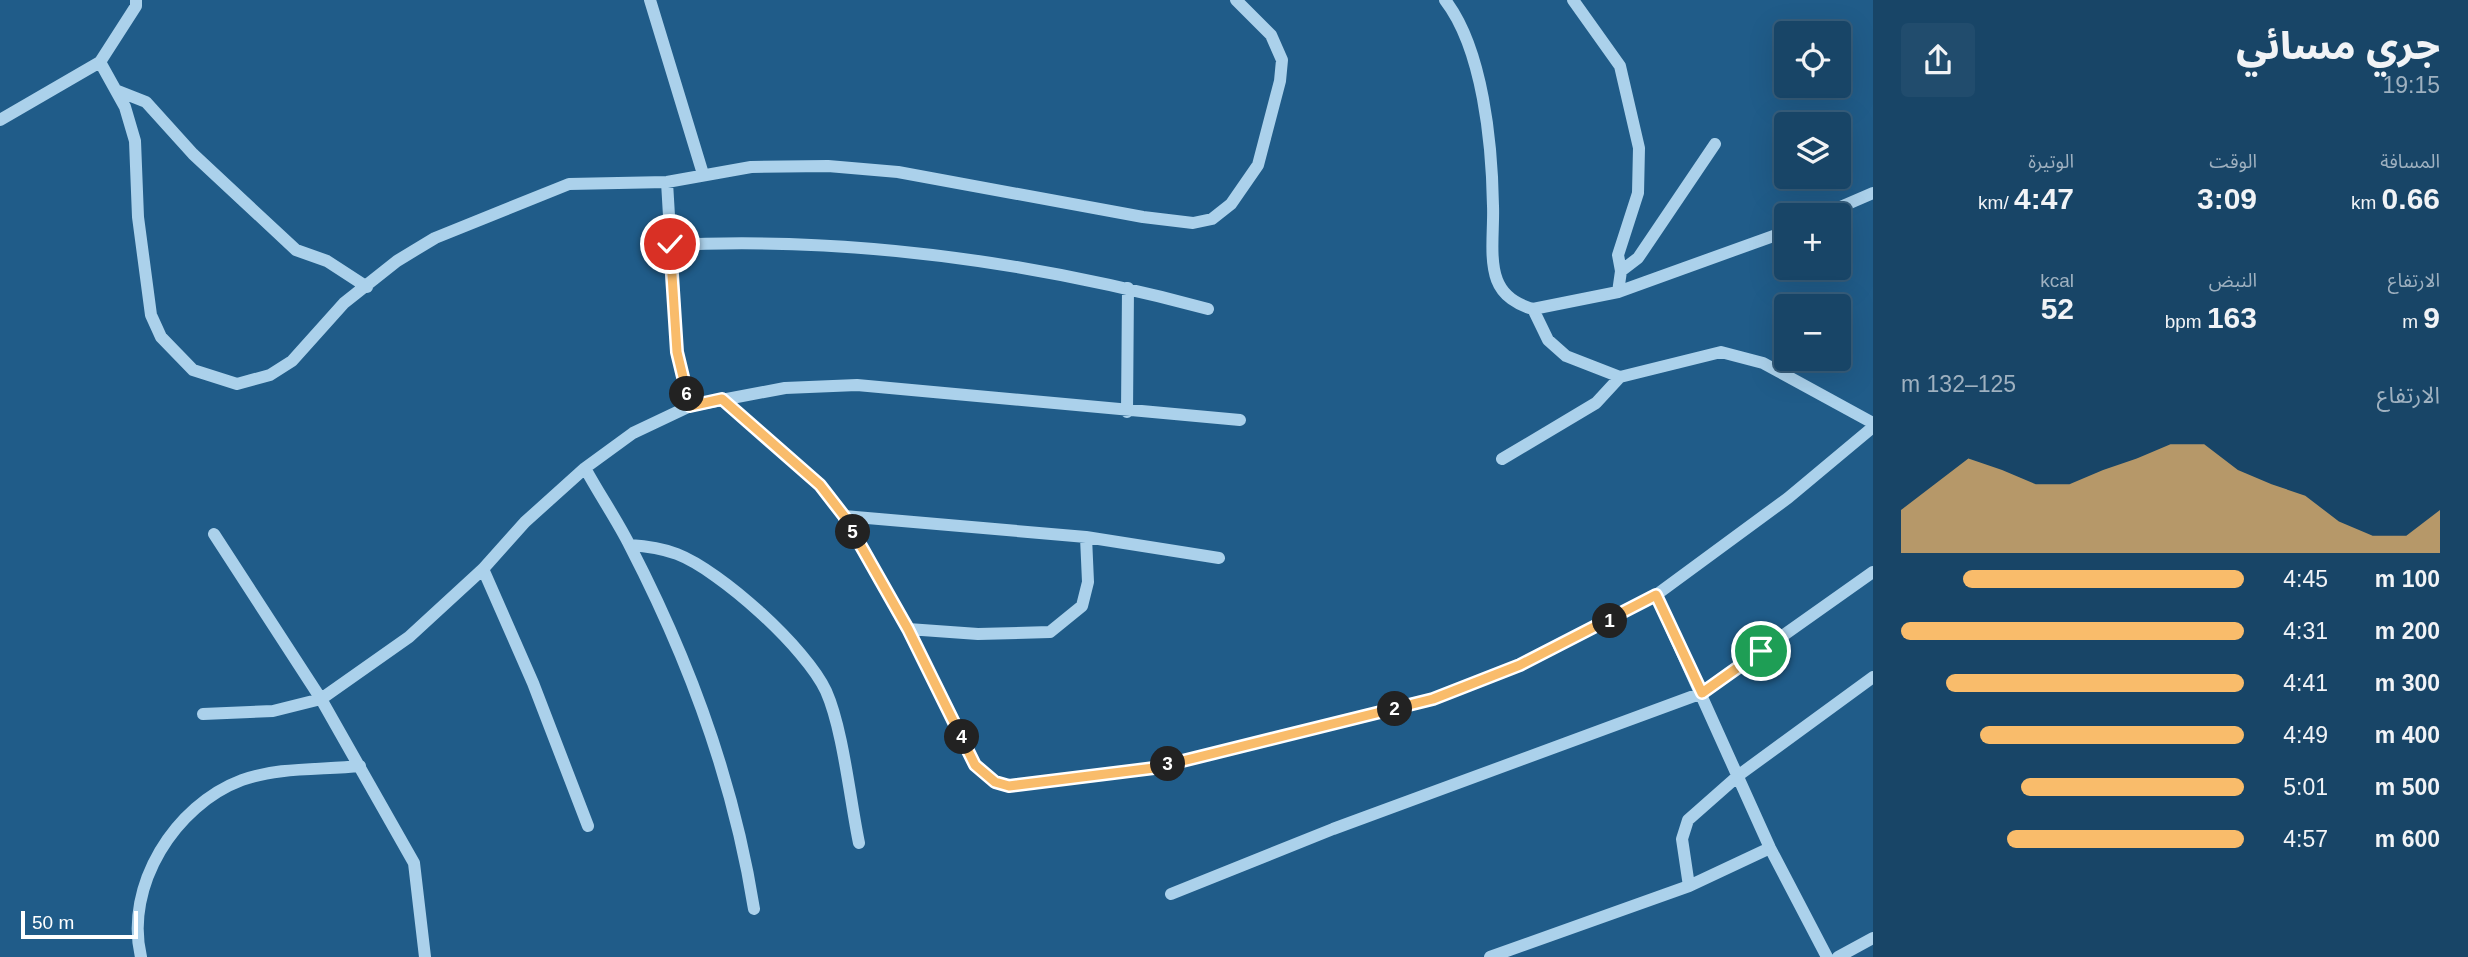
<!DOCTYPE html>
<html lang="ar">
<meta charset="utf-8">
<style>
:root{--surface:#184567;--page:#214c6d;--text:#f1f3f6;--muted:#9fb1c0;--line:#365d7b;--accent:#f9bc6b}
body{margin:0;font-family:Arial,"Noto Sans Arabic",sans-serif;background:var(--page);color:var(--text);direction:rtl;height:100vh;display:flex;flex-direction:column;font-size:26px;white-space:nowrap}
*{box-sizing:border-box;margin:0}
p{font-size:23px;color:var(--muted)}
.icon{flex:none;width:38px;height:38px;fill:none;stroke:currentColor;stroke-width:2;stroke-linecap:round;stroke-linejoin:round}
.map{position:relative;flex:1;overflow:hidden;direction:ltr}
.side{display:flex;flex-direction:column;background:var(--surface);width:595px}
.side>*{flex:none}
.buttons{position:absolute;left:1774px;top:21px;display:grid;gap:14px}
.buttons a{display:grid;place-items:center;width:77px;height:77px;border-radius:7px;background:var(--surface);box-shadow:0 7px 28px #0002,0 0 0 2px var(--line);font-size:35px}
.scale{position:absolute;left:21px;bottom:18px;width:117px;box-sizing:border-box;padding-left:7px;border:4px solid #fff;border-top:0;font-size:19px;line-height:24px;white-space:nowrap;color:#fff;-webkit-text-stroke:5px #205c89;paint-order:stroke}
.pin{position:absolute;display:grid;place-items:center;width:60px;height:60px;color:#fff;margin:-30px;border:4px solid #fff;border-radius:50%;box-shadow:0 2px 7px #0007}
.km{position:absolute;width:35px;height:35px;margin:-18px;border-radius:50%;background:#222;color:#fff;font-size:19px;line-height:35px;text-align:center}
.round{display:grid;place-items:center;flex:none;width:74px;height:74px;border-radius:7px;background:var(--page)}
.headline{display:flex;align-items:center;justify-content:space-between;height:119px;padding:0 28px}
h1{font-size:38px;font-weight:800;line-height:52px}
.stats{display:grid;grid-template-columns:repeat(3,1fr);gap:10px;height:119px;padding:7px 28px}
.stats div{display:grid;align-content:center}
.stats b{font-size:30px;font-weight:800}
.stats small{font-size:19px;font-weight:400}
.stats p{font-size:19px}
.chart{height:196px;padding:14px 28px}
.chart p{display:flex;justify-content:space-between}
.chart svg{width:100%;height:126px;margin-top:7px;fill:var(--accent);opacity:.7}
ul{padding:0 28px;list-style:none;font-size:23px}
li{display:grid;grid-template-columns:112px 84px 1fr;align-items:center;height:52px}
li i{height:18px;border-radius:9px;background:var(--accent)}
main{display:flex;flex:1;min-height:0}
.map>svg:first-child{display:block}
</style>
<main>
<section class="side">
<div class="headline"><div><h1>جري مسائي</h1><p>19:15</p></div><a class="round"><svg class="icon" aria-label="share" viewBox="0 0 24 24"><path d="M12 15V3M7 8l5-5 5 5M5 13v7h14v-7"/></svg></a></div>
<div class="stats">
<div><p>المسافة</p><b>0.66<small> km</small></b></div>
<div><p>الوقت</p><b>3:09</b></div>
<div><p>الوتيرة</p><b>4:47<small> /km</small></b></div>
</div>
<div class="stats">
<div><p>الارتفاع</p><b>9<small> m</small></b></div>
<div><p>النبض</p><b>163<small> bpm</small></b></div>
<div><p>kcal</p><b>52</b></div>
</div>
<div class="chart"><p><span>الارتفاع</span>125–132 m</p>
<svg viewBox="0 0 160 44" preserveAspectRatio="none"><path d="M0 44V29L10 20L20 11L30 15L40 20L50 20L60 15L70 11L80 6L90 6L100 15L110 20L120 24L130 33L140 38L150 38L160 29V44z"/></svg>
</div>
<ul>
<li><b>100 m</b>4:45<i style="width:82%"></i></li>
<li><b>200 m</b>4:31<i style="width:100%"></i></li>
<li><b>300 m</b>4:41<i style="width:87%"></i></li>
<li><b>400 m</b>4:49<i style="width:77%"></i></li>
<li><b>500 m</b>5:01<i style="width:65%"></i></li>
<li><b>600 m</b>4:57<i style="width:69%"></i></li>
</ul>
</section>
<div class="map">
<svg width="1873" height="957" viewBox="0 0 1873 957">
<rect width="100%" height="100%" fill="#205c89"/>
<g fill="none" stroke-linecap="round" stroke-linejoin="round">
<path stroke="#abd1eb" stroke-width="12" d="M136,0V6L100,62L125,107L135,141L138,217L151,315L161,337L193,370L237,384L270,375L292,361L344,303L397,261L435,238L569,184L667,182L751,167L828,166L898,172L1143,217L1193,223L1212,219L1231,204L1258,165L1280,81L1282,60L1271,35L1236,0
M650,0L703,174
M1445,0C1483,49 1492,144 1493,206C1494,228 1489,259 1497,280C1503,296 1518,305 1533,309
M1573,0L1620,66L1639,148L1638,193L1618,255L1621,271L1618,292
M118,91L146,102L193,154L296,250L327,261L367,287
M0,120L100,62
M667,182L677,352L690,406
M1822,215L1873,193
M1787,231L1618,292L1533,309L1548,340L1566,356L1620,377L1721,352L1763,363L1873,423
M670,245C852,236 1033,262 1208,309
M1621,271L1638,258L1715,144
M722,399L820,485L844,516L908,629L975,765L995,782L1009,786L1154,768L1433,699L1520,665L1656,595L1788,498L1873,427
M1127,412L1128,288
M1502,459L1596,403L1620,377
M585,468C599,494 617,520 630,546C689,660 734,783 754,909
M844,516L1086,537L1219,558
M214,534L321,699L414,863L425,957
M630,545C646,546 661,548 677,554C721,571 806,648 826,691C843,729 850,800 859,843
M483,569L533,683L588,826
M1656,595L1770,848L1827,957
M908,629L978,634L1050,632L1082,606L1088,582L1086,537
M203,714L273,711L321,699L409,637L483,569L525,522L585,468L633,433L690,406L785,388L857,385L1240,420
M1689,886L1682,839L1688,820L1739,775L1873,677
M1171,894L1333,829L1702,693L1873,572
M141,957C124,886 175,805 242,780C278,767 322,770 360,766
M1490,957L1689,886L1770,848
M1838,957L1873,938"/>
</g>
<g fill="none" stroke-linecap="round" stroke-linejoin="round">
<g stroke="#fff" stroke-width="14">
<path id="route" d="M670,244L677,352L690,406L722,399L820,485L844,516L908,629L975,765L995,782L1009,786L1154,768L1433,699L1520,665L1656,595L1702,693L1761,651"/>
</g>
<use href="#route" stroke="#f9bc6b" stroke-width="9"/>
</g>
</svg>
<div class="buttons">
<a><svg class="icon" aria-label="locate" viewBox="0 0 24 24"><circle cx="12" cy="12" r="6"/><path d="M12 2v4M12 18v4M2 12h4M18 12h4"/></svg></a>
<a><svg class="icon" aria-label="layers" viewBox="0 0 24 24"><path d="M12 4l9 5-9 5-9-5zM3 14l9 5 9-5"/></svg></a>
<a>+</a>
<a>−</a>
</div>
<div class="scale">50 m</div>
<div class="pin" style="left:1761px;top:651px;background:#1e9e55"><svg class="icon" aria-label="arrive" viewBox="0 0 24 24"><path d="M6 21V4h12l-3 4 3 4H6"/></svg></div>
<div class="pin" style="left:670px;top:244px;background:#d93025"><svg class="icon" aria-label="check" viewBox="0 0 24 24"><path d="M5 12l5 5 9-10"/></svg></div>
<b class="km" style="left:1610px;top:621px">1</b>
<b class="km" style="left:1395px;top:709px">2</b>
<b class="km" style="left:1168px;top:764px">3</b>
<b class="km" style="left:962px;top:737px">4</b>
<b class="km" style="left:853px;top:532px">5</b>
<b class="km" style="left:687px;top:394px">6</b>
</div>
</main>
